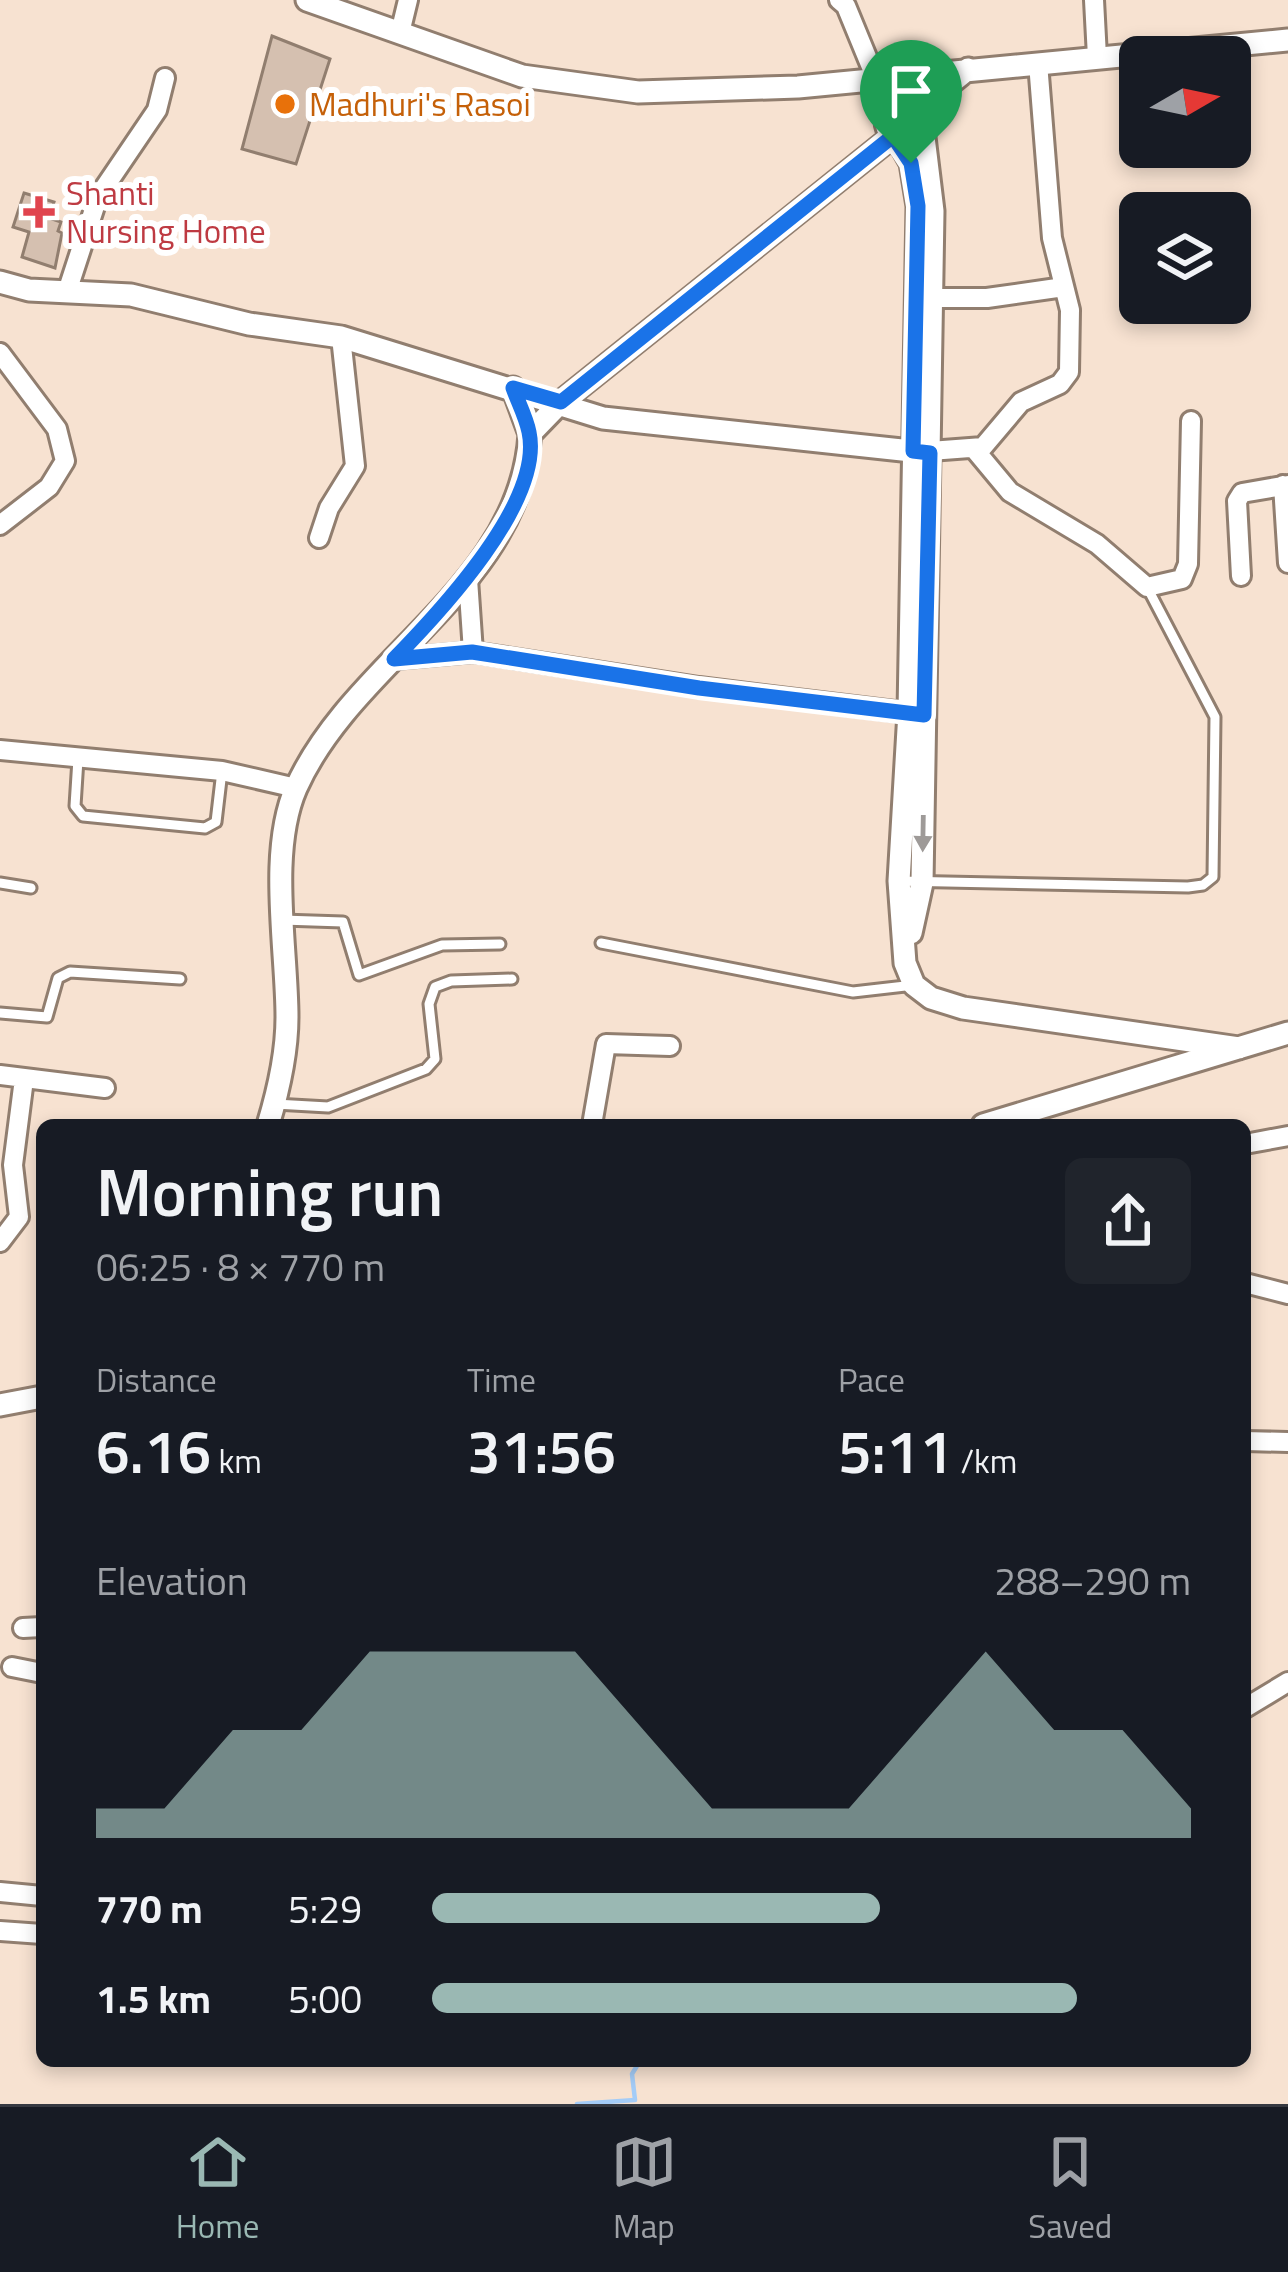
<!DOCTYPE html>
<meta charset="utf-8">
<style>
:root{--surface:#171b24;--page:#20242c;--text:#f1f3f6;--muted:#9ea1a6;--line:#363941;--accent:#9ab8b3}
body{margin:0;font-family:"Titillium Web",sans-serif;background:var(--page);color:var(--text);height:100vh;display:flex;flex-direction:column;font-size:45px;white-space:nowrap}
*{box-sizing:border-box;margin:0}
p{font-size:39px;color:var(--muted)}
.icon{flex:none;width:66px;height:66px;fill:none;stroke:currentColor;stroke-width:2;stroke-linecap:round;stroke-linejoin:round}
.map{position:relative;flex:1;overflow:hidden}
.sheet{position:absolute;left:36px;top:1119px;width:1215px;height:948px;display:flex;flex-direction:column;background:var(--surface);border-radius:18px;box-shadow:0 6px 18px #0003}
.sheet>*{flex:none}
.needle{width:78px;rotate:81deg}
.buttons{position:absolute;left:1119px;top:36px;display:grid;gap:24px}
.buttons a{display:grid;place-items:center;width:132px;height:132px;border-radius:18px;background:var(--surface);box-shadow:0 6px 18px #0003;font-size:60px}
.pin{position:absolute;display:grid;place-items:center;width:102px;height:102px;color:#fff;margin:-123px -51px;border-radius:50% 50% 50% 0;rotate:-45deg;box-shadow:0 0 12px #0007}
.pin .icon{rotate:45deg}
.round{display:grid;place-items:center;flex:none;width:126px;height:126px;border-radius:18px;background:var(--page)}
.head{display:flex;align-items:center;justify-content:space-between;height:204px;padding:0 60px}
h1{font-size:66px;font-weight:600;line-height:90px}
.stats{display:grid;grid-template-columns:repeat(3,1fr);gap:18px;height:204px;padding:12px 60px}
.stats div{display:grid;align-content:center}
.stats b{font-size:60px;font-weight:600}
.stats small{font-size:33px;font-weight:400}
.stats p{font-size:33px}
.chart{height:336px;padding:24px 60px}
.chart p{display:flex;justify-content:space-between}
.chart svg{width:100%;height:216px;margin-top:12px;fill:var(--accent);opacity:.7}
ul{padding:0 60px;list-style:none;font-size:39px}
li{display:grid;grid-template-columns:192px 144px 1fr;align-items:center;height:90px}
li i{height:30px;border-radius:15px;background:var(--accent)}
.tab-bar{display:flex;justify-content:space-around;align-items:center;height:168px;border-top:3px solid var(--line);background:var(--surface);font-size:33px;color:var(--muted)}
.tab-bar a{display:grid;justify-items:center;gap:6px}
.tab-bar .selected{color:var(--accent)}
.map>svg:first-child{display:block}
</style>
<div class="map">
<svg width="1288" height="2104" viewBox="0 0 1288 2104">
<rect width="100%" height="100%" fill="#f7e2d1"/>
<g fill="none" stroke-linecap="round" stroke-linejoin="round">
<path stroke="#a4ccf7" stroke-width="4.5" d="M577,2104L635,2100L632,2074L640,2061"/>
</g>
<path fill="#d5c0b0" stroke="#917e6f" stroke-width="3" d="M272,36L330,59L296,164L242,149Z
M24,193L54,202L49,218L61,222L58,231L62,233L55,268L22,257L29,232L13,227Z"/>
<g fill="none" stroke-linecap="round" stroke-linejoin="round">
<g stroke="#917e6f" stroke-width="15">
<path id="service" d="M78,759L75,806L83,816L205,828L216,822L222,771
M899,881L1188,887L1203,885L1213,877L1215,717L1147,587
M0,883L31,888
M282,920L343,922L359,975L442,945L500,944
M601,943L853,992L914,985
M0,1013L47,1017L58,978L70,972L180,979
M275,1104L328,1107L426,1069L435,1059L429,1004L435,987L451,981L512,979"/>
</g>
<g stroke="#917e6f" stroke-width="24">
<path id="minor" d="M839,0L846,6L876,79
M1094,0L1097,57
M400,33L408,0
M67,292L98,197L157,110L165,78
M932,298H987L1064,287
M0,353L57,429L65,461L49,487L0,525
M975,450L1010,492L1097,544L1147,587L1182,579L1188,564L1191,421
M930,451L983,447L1021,402L1060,384L1069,372L1070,310L1052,238L1038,63
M1283,485L1288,563
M319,538L329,508L355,466L341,337
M1241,576L1237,501L1242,493L1288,485
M468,579L473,652
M395,659L473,652L699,687L919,714
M0,750L222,771L296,788
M0,1075L105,1088
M592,1125L606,1044L670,1046
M1245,1144L1288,1136
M0,1242L19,1217L13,1165L24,1079
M1245,1283L1288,1294
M1245,1441L1288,1442
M23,1628L42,1627
M12,1667L42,1673
M1245,1708L1288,1682
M0,1892L42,1896
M0,1931L42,1934"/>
</g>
<g stroke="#917e6f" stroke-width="27">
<path id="tertiary" d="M307,0L522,76L638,92L798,87L1288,40
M886 121a19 19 0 1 1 38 0a19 19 0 1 1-38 0Z
M920,108L968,69
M897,138L911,163L918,206L909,712L899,881L905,963L914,985L931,998L963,1008L1239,1048
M0,282L29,290L131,295L249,324L341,337L603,418L930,453
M513,388L530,434
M911,933L922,883L933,211L923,129
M268,1125C278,1092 287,1051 287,1017C287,949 268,852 296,788C354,658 520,588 530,434L561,402L893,136
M983,1125L1288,1033
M0,1405L42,1397"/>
</g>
<use href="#service" stroke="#fff" stroke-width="9"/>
<use href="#minor" stroke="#fff" stroke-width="18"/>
<use href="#tertiary" stroke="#fff" stroke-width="21"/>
</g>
<defs><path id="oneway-solid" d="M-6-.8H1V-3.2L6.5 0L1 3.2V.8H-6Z" transform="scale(3)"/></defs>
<use fill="#9e9a98" href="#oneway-solid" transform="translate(923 833) rotate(91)"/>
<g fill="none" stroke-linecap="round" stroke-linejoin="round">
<g stroke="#fff" stroke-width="24">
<path id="route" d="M893,136L911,163L918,206L913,451L930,453L924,715L699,688L472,652L394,659C439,613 544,502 529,432C526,417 518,402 513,388L561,402Z"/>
</g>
<use href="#route" stroke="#1a73e8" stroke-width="15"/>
</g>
<circle fill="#e8710a" stroke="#fff" stroke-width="4.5" cx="285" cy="104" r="12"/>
<path fill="#e0444e" stroke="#fff" stroke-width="4.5" d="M33 194h12v12h12v12h-12v12h-12v-12h-12v-12h12z"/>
<g text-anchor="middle" stroke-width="12" stroke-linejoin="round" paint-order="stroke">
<g font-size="33" fill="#c56008" stroke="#fff" text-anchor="start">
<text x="309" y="116">Madhuri's Rasoi</text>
</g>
<g font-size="33" fill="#be3a42" stroke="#fff" text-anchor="start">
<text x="66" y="205">Shanti<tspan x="66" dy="38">Nursing Home</tspan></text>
</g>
</g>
</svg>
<div class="buttons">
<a><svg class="needle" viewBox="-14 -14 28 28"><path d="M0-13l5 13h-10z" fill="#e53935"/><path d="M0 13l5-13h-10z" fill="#9ea1a6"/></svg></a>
<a><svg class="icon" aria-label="layers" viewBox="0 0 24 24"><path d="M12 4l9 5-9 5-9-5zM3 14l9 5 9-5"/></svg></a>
</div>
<div class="pin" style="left:911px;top:163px;background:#1e9e55"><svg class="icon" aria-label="arrive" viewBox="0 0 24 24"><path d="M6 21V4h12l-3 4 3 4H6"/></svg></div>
<section class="sheet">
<div class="head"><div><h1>Morning run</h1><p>06:25 · 8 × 770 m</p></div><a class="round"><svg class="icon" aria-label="share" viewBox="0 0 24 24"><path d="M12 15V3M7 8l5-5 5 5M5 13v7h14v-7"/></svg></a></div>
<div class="stats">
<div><p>Distance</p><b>6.16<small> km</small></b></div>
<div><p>Time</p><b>31:56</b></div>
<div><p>Pace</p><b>5:11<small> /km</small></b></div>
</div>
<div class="chart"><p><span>Elevation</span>288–290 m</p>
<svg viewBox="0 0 160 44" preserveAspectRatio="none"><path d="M0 44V38L10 38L20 22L30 22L40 6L50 6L60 6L70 6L80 22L90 38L100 38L110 38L120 22L130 6L140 22L150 22L160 38V44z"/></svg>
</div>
<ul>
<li><b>770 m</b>5:29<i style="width:59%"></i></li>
<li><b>1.5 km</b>5:00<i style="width:85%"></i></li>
</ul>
</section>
</div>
<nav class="tab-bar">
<a class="selected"><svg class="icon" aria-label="home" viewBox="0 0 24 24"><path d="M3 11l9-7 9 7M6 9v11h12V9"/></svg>Home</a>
<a><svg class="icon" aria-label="map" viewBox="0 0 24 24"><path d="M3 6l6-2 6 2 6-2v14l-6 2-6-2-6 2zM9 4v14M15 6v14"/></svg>Map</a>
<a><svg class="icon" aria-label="saved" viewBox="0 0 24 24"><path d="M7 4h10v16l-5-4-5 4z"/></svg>Saved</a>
</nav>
